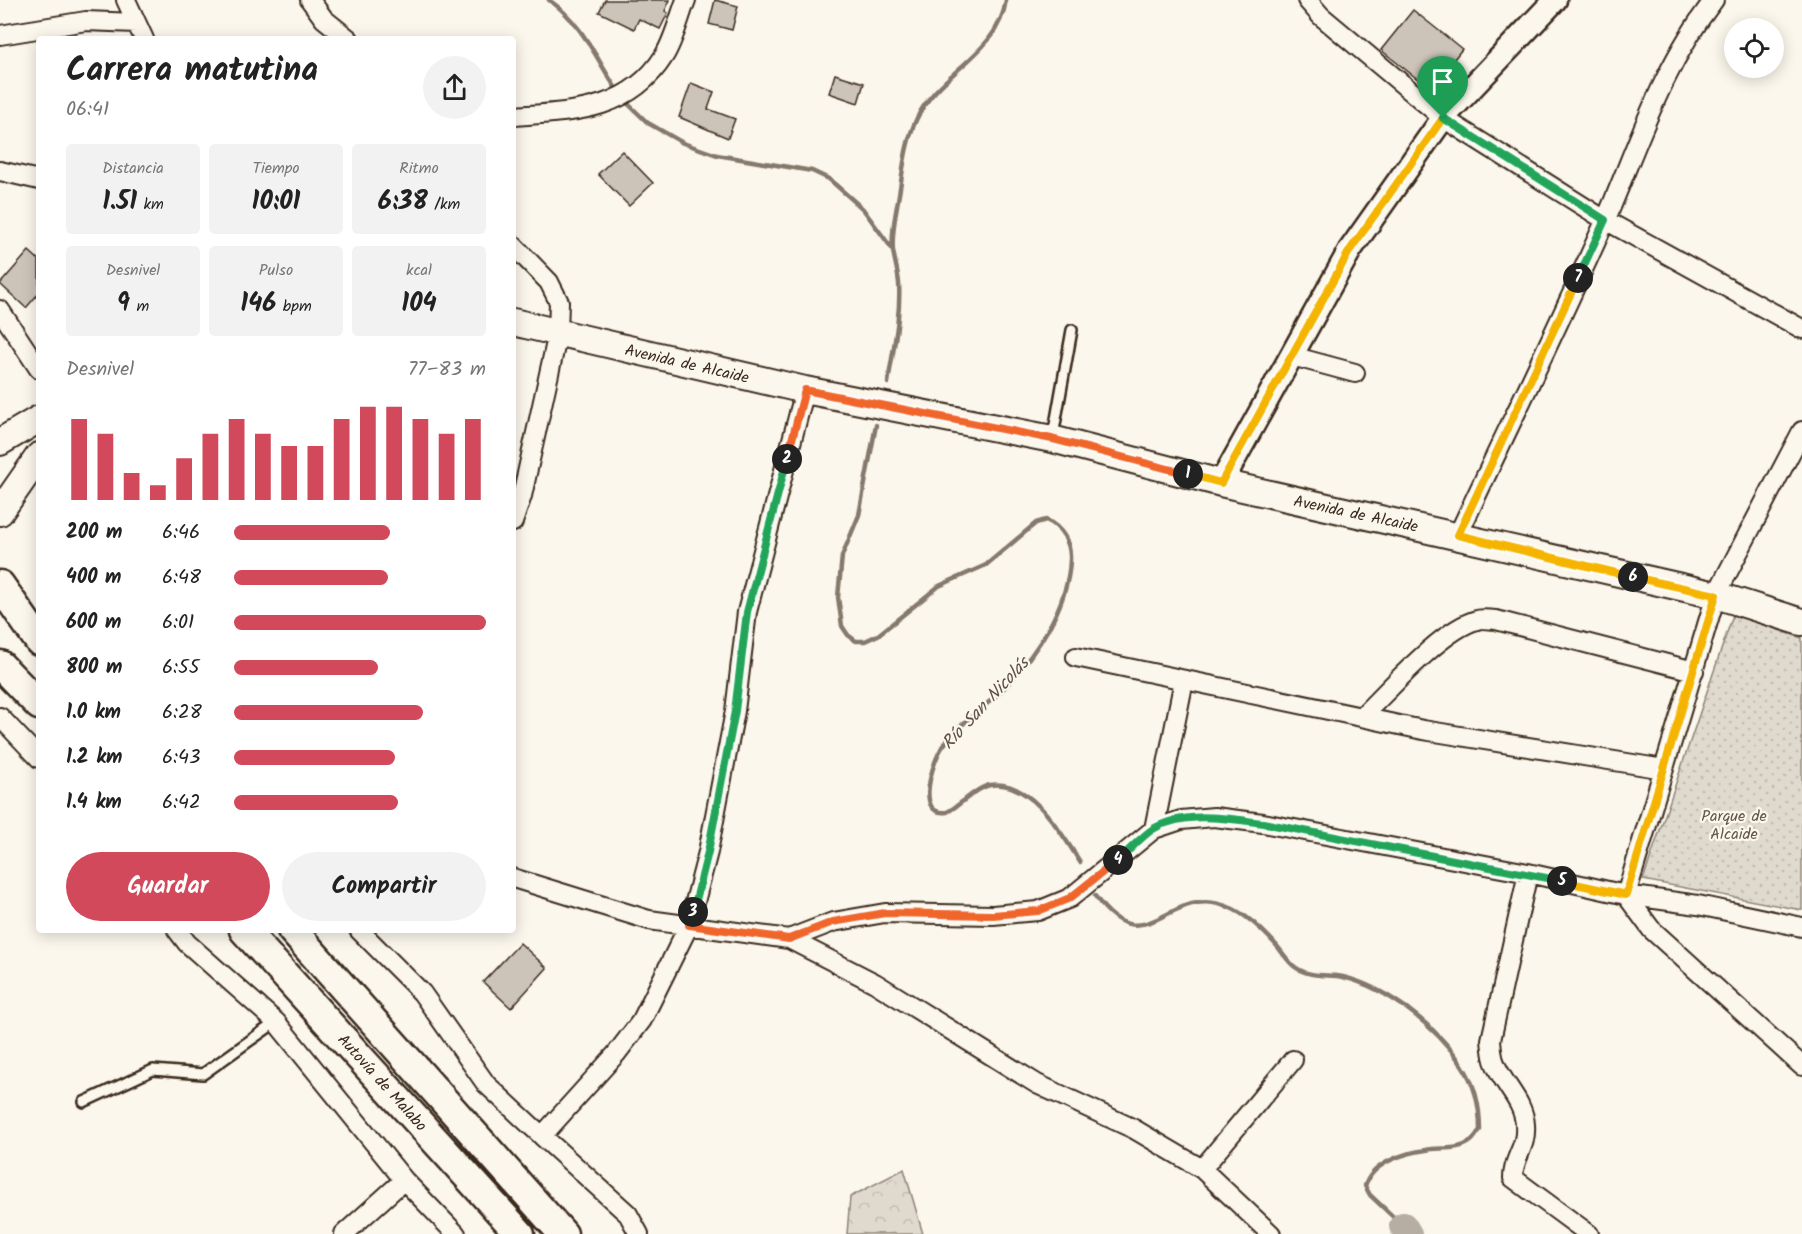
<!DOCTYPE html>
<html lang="es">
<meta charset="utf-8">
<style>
:root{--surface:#fff;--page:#f2f2f2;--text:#222;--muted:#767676;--accent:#d1495b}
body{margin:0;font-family:Kalam,sans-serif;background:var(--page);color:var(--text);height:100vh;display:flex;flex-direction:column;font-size:22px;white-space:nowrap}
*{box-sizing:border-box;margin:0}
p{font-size:20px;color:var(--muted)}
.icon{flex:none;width:33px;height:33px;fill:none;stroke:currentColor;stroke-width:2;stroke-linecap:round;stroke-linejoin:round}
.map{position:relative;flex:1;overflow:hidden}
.details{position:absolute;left:36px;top:36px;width:480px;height:897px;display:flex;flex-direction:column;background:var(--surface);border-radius:6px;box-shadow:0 3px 15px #0003}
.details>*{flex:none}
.fabs{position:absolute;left:1724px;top:18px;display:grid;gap:12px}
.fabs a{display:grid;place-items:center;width:60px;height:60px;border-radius:50%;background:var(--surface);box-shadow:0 3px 15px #0003;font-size:30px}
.pin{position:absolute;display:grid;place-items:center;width:51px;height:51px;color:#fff;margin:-62px -26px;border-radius:50% 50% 50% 0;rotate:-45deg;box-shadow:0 0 6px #0007}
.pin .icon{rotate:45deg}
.km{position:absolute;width:30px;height:30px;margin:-15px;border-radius:50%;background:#222;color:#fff;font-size:16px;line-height:30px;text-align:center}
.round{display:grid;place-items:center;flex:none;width:63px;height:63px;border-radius:32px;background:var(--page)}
.head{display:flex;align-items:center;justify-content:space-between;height:102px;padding:0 30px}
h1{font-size:33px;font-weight:600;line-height:45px}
.metrics{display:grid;grid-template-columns:repeat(3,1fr);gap:9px;height:102px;padding:6px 30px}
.metrics div{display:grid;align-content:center;border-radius:6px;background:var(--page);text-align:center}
.metrics b{font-size:26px;font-weight:600}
.metrics small{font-size:16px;font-weight:400}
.metrics p{font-size:16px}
.chart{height:168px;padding:12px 30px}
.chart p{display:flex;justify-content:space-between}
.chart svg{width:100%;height:108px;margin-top:6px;stroke:var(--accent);stroke-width:6}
.primary-button{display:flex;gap:12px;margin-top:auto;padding:12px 30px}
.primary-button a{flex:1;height:69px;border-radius:36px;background:var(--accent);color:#fff;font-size:24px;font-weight:600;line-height:69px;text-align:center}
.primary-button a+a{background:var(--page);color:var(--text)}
ul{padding:0 30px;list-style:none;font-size:20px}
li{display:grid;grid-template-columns:96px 72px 1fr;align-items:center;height:45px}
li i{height:15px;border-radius:8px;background:var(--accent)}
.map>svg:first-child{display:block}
</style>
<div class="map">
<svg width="1802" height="1234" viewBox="0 0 1802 1234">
<defs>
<pattern id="grass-dots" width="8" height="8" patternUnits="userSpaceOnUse" patternTransform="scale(1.5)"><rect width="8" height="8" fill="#dfd9ce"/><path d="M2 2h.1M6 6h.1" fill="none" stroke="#c0bab0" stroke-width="1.8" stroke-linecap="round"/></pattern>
<pattern id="forest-crowns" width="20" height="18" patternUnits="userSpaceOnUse" patternTransform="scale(1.5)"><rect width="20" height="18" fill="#dfd9ce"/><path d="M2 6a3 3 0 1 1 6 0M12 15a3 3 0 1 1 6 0" fill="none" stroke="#c0bab0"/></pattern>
</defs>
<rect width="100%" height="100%" fill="#fbf7ec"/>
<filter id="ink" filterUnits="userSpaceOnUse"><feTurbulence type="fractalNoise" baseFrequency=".0167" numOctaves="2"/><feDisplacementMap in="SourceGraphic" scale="12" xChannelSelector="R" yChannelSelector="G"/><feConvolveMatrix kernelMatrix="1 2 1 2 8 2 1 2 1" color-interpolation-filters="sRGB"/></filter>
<g filter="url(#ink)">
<path fill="url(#grass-dots)" stroke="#8d8276" stroke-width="1.5" d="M1733,615L1802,638V910L1643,880Z"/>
<path fill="url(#forest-crowns)" stroke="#8d8276" stroke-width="1.5" d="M904,1169L923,1234H847L850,1197Z"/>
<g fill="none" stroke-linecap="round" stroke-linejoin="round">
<path stroke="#85796d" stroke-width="4.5" d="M549,0C583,23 597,61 619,93
M624,100L648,123L683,143L717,155L812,171L829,179L863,209L893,250
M888,383C893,350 901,316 899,283C898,272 895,262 893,251C891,230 897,209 900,188C904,163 906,141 917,118C939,71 998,55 1006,0
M876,425L859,515L842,556L838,597L842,626L848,635L856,641H865L878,635L939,586L986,565L1036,523L1046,520C1062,527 1071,543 1070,560C1068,608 1035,655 1003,689C984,709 959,723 943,746C933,760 914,817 947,812C961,805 975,788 990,785C1030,778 1063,835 1080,862
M1095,896C1142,963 1167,890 1219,904C1242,909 1263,930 1277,946C1283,953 1288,962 1295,967C1310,978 1327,974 1343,977C1388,988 1437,1027 1462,1065C1475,1084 1480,1108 1480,1130C1477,1133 1474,1139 1471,1141C1459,1151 1440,1147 1426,1150C1404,1153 1372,1163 1365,1186L1370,1195L1403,1226"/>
<path stroke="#b6aea2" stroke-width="28" d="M1403,1226L1408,1234"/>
</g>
<path fill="#ccc4b9" stroke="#3b2a1e" stroke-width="1.5" d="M605,0H670L665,11L668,13L660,29L639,19L634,29L599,12Z
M715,0L738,6L732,30L709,24Z
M1413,10L1462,49L1430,89L1381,50Z
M835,74L864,83L858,103L829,93Z
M691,83L714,92L708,109L735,119L728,138L679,117Z
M622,151L653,183L629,206L598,174Z
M29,251L39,260V293L26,308L0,284Z
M520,943L547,968L511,1008L483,982Z"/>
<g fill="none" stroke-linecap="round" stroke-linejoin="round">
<g stroke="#3b2a1e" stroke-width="14">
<path id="service" d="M1053,436L1072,330
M84,1102L153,1070L203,1074L276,1022"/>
</g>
<g stroke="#3b2a1e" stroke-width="22">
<path id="minor" d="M126,0L144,39
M310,0L324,19L349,39
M1307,0L1321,16L1443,118L1605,220L1802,329
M0,35L86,21L136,23
M513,116C571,112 629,112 664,56C674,40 679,18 686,0
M0,171L39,180
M513,245L549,282L559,302L558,333L522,496L513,522
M0,310L39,369
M1292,356L1355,373
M1802,431L1716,595L1626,895L1651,929L1802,1066
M1458,535C1507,430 1559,325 1606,219C1638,144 1663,65 1714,0
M1076,657L1423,730L1664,769
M0,717L39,758
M1361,717C1388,691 1442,629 1477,620C1482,618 1490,620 1496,620L1694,671
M1154,829L1184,680
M1528,873L1491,1040C1492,1048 1492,1057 1495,1063C1503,1085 1524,1101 1525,1125C1527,1148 1513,1157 1513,1178L1589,1234
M513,878L649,920L789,939L833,922L885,913L993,915L1038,911L1070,898L1154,829L1181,820L1214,817L1263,823L1528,873L1626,895L1698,905L1802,927
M177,930L187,943L276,1022L404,1180L456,1234
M359,930L422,993L486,1084L542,1136L616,1054L642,1020L689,925L708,852L735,711L747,612L805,390
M789,939L875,983L1037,1084L1134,1129L1202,1169L1271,1234
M542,1136L628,1214L639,1234
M1202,1169L1293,1060
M344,1234L404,1180"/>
</g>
<g stroke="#3b2a1e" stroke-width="27">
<path id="tertiary" d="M1221,483L1350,250L1443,118L1555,0"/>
</g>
<g stroke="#3b2a1e" stroke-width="30">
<path id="secondary" d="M513,322L805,390L1052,439L1221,483L1716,595L1802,622
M0,442L39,419
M0,512L39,456"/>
</g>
<g stroke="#3b2a1e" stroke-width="33">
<path id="primary" d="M0,585L39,641
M0,665L39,705
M244,930L520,1234
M292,930L563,1234"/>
</g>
<use href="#service" stroke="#fbf7ec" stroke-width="9"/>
<use href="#minor" stroke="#fbf7ec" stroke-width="18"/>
<use href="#tertiary" stroke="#fbf7ec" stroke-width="22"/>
<use href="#secondary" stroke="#fbf7ec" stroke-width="26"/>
<use href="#primary" stroke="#fbf7ec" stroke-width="28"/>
</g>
</g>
<g fill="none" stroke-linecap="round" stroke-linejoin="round" filter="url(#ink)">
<g stroke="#fff" stroke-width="12">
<path id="split-1" d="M1188,474L1221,483L1350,250L1443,118"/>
</g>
<g stroke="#fff" stroke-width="12">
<path id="split-2" d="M787,459L805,390L1052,439L1188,474"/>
</g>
<g stroke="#fff" stroke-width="12">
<path id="split-3" d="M693,912L708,852L735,711L747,612L787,459"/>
</g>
<g stroke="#fff" stroke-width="12">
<path id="split-4" d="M693,912L689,925L789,939L833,922L885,913L993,915L1038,911L1070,898L1118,860"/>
</g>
<g stroke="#fff" stroke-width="12">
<path id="split-5" d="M1118,860C1130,850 1141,837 1153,829C1185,810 1229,819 1263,823L1562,881"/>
</g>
<g stroke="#fff" stroke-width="12">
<path id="split-6" d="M1562,881L1626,895L1716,595L1633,577"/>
</g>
<g stroke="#fff" stroke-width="12">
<path id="split-7" d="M1578,278L1458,535L1633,577"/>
</g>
<g stroke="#fff" stroke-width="12">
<path id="split-8" d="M1443,118L1605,220L1578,278"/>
</g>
<use href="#split-1" stroke="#f5b400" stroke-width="8"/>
<use href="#split-2" stroke="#f0652b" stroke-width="8"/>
<use href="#split-3" stroke="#22a559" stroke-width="8"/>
<use href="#split-4" stroke="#f0652b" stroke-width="8"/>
<use href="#split-5" stroke="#22a559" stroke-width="8"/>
<use href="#split-6" stroke="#f5b400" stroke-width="8"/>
<use href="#split-7" stroke="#f5b400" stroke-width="8"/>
<use href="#split-8" stroke="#22a559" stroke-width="8"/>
</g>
<g text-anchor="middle" stroke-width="4.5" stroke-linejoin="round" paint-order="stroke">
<g font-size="16" fill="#3b2a1e" stroke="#fbf7ec">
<text transform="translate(687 363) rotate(13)" y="6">Avenida de Alcaide</text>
<text transform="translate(1356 513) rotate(12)" y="6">Avenida de Alcaide</text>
<text transform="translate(383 1082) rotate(48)" y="6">Autovía de Malabo</text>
</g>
<g font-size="16" fill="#64564a" stroke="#fbf7ec">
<text x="1734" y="821">Parque de<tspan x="1734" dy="18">Alcaide</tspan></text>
</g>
<g font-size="18" font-style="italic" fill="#605246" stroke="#fbf7ec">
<text transform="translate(985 703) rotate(-47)" y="6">Río San Nicolás</text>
</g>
</g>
</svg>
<div class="fabs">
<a><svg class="icon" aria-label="locate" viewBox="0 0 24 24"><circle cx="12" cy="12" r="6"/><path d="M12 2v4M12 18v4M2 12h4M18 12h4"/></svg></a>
</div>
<div class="pin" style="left:1443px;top:118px;background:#1e9e55"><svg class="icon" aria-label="arrive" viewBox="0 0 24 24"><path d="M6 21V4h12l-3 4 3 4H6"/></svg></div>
<b class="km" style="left:1188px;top:474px">1</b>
<b class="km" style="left:787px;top:459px">2</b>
<b class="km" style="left:693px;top:912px">3</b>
<b class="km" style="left:1118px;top:860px">4</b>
<b class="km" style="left:1562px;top:881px">5</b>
<b class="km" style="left:1633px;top:577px">6</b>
<b class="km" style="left:1578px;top:278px">7</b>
<section class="details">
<div class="head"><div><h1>Carrera matutina</h1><p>06:41</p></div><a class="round"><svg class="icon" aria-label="share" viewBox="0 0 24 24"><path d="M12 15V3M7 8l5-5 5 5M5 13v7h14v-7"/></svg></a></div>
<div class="metrics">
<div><p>Distancia</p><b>1.51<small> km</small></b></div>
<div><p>Tiempo</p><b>10:01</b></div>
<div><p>Ritmo</p><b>6:38<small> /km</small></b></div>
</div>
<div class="metrics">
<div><p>Desnivel</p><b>9<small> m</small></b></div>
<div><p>Pulso</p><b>146<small> bpm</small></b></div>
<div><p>kcal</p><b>104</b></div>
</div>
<div class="chart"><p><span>Desnivel</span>77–83 m</p>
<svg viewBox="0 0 160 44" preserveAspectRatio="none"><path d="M5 44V11M15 44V17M25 44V33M35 44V38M45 44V27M55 44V17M65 44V11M75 44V17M85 44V22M95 44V22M105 44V11M115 44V6M125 44V6M135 44V11M145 44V17M155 44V11"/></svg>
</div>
<ul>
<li><b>200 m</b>6:46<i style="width:62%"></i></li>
<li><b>400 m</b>6:48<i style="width:61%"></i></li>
<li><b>600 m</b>6:01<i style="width:100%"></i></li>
<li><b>800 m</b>6:55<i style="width:57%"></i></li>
<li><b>1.0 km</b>6:28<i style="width:75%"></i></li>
<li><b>1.2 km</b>6:43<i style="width:64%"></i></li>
<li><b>1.4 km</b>6:42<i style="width:65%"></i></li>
</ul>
<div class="primary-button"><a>Guardar</a><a>Compartir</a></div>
</section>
</div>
